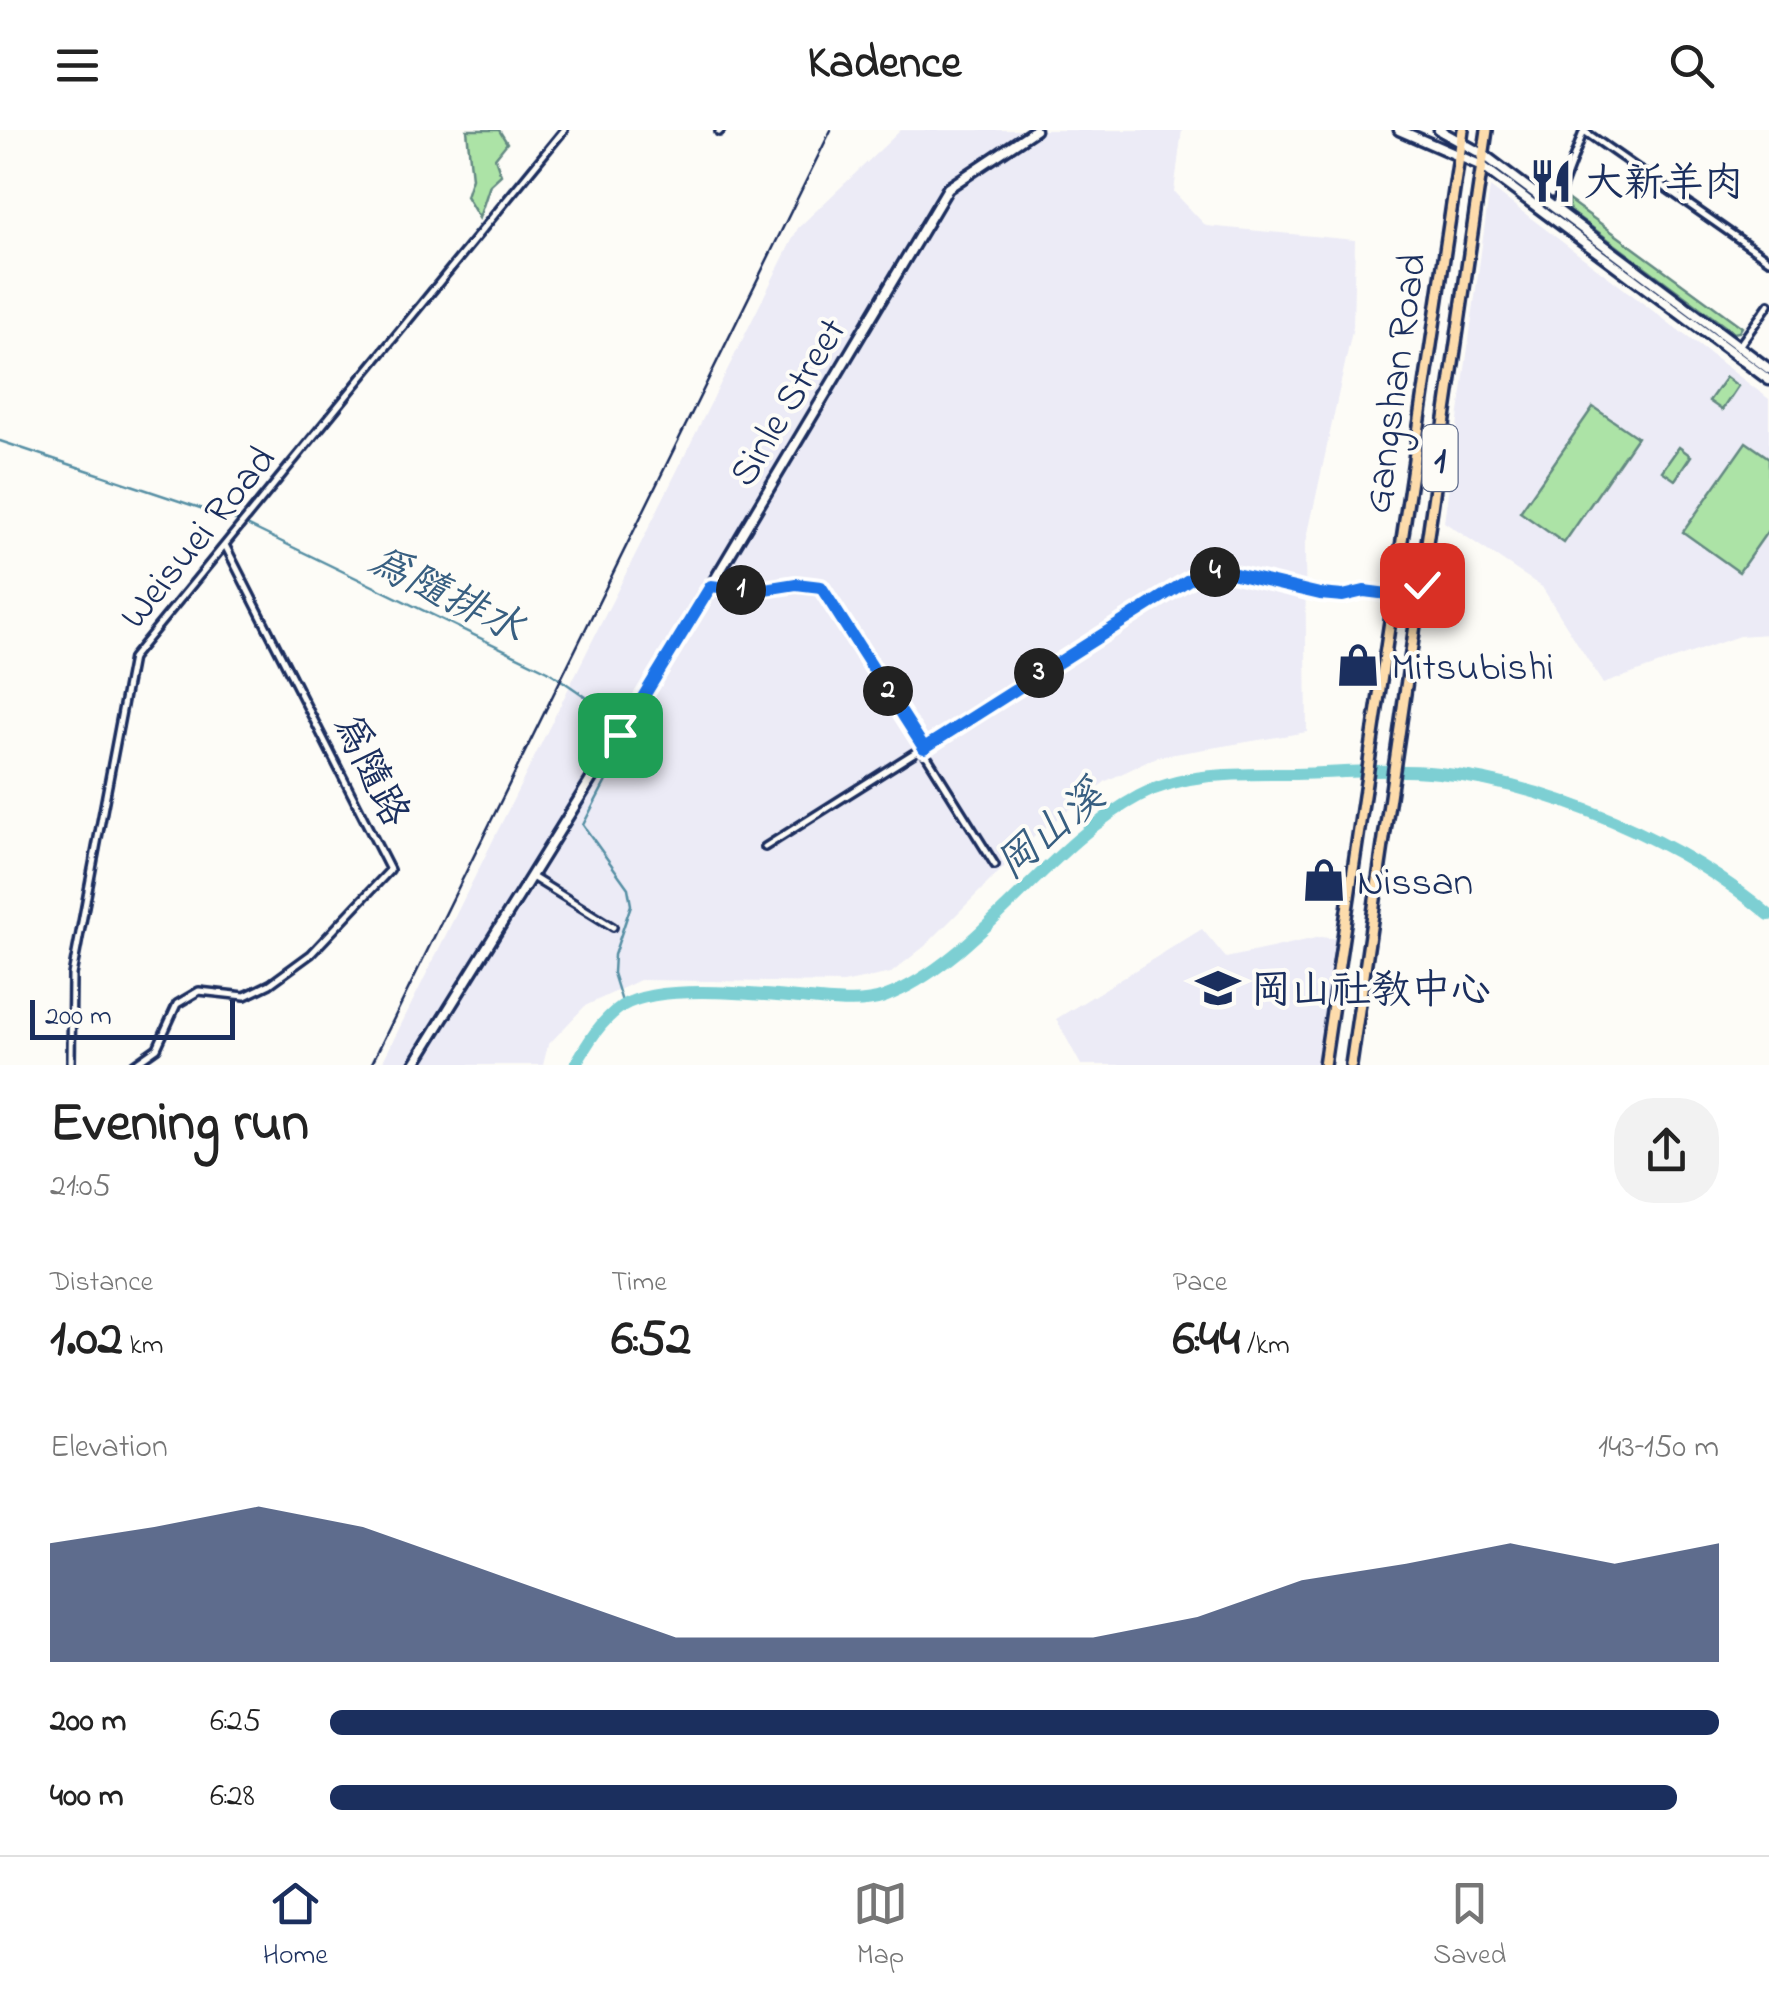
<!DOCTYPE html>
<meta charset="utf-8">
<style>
:root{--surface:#fff;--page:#f2f2f2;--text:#222;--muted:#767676;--line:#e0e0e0;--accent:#1b2f5e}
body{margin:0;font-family:"Indie Flower","LXGW WenKai TC",sans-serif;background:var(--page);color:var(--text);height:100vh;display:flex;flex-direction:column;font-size:38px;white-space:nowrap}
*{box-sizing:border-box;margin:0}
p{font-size:32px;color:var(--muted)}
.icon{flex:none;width:55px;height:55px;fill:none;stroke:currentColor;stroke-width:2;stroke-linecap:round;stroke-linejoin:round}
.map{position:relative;height:935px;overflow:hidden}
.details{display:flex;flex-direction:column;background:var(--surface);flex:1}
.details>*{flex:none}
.scale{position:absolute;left:30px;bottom:25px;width:205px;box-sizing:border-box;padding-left:10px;border:5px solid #1b2f5e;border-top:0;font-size:28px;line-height:35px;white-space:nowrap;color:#1b2f5e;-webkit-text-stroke:8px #fdfcf7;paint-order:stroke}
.pin{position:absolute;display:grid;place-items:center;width:85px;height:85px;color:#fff;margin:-42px;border-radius:20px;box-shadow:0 5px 15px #0006}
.km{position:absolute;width:50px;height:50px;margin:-25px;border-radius:50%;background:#222;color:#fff;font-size:28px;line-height:50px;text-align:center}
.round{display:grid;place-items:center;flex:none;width:105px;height:105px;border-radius:40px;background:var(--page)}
.summary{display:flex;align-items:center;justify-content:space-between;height:170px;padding:0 50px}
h1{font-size:55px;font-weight:700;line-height:75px}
.metrics{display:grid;grid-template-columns:repeat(3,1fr);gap:15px;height:170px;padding:10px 50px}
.metrics div{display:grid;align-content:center}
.metrics b{font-size:50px;font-weight:700}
.metrics small{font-size:28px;font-weight:400}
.metrics p{font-size:28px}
.chart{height:280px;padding:20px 50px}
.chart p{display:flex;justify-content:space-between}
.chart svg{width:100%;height:180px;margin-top:10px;fill:var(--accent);opacity:.7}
ul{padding:0 50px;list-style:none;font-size:32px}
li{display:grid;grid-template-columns:160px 120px 1fr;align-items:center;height:75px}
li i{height:25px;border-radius:12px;background:var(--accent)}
header{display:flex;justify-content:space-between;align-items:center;height:130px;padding:0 50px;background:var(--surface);font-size:45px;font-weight:700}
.dock{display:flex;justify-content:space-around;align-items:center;height:140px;border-top:2px solid var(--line);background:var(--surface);font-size:28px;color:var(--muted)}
.dock a{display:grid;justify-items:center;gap:5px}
.dock .active{color:var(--accent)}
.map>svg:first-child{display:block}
</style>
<header><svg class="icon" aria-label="menu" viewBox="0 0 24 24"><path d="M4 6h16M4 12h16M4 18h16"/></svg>Kadence<svg class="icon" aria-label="search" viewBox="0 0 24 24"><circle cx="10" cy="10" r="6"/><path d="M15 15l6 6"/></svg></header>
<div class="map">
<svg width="1769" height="935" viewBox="0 0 1769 935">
<rect width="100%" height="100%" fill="#fdfcf7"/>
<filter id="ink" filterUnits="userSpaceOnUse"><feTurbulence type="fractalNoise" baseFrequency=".01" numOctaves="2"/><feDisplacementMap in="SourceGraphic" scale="20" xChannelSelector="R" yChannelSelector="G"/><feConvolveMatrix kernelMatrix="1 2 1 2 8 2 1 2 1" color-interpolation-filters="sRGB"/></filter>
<g filter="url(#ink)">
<path fill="#ecebf6" d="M901,0H1182L1174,62L1206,96L1355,110L1353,197L1305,417L1307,602L1157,627L1106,651L1035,706L925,816L891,843L843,853L640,850L585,876L548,915L543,935H381L798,98Z
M1490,57L1769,269V504L1739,506L1603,554L1542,457L1444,392Z
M1202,799L1226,828L1320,807L1338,809L1318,935H1081L1056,889Z"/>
<path fill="#ace3a6" stroke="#648982" stroke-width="2.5" d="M467,0H499L507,13L495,28L501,45L490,55L479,88L466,66L472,48Z
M1567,69L1742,197L1739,202L1734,203L1570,81Z
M1726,247L1738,256L1722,280L1709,271Z
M1593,277L1637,307L1564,413L1520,382Z
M1746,312L1769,328V399L1739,442L1683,402Z
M1679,317L1691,326L1675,350L1662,341Z"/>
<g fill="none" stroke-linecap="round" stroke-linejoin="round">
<path stroke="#568fa4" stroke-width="2.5" d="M0,311L239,391
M247,395L548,541L618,589
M623,875L613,843L614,825L631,775L628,758L583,695L629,607"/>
<path stroke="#7dcfd3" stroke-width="12" d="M575,935C587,914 600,891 622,876C659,852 764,865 809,869C832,871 862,875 884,867C975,834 1047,715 1139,666C1187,641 1242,644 1295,644C1342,643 1392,638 1439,643C1549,654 1685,713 1769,785"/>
<g stroke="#1b2f5e" stroke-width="12">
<path id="street" d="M1584,1L1769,130
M719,2L721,0
M1554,79L1584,0
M1739,216L1769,174
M711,456L752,461L797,454L821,457L995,735
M765,717L1193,447L1227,442L1320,464L1343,466L1364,461L1418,468
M532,747L613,797
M71,935L72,845L132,528L564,0
M133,935L157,918L177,874L199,861L245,866L270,854L311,824L390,740L225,415"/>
</g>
<g stroke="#1b2f5e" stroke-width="15">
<path id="secondary" d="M1399,0L1482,36L1769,250
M1439,0L1484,25L1769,239
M414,935L711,456L948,58L1035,0"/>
</g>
<g stroke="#1b2f5e" stroke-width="16">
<path id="primary" d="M1324,935L1463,0
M1351,935L1487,0"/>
</g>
<use href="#street" stroke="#fdfcf7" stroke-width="5"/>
<use href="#secondary" stroke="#fdfcf7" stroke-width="8"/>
<use href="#primary" stroke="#fddcac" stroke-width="9"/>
<path stroke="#1b2f5e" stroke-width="2.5" d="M371,935L831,0"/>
</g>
</g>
<g fill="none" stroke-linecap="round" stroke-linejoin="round" filter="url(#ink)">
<g stroke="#fff" stroke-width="20">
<path id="route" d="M620,605L711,456L752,461L796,454L821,457L924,618L1193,447L1227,442L1320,464L1343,466L1364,461L1420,468L1422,455"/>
</g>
<use href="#route" stroke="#1a73e8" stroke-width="12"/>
</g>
<defs>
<g id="restaurant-bare" transform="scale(3.45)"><path d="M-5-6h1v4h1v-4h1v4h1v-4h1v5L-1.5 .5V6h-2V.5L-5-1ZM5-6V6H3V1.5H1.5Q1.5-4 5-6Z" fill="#1b2f5e" stroke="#fdfcf7" stroke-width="2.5" paint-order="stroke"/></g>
<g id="shop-bare" transform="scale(3.45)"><path d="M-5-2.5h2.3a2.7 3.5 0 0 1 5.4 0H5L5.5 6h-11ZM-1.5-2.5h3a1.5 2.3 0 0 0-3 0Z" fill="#1b2f5e" stroke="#fdfcf7" stroke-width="2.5" paint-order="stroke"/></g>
<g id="university-bare" transform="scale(3.45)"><path d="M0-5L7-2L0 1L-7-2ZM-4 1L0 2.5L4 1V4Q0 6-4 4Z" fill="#1b2f5e" stroke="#fdfcf7" stroke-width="2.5" paint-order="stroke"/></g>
</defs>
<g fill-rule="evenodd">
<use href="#restaurant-bare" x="1551" y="51"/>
<use href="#shop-bare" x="1358" y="535"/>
<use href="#shop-bare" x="1324" y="750"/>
<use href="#university-bare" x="1218" y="858"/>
</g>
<g text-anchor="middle" stroke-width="8" stroke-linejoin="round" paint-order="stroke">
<rect fill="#fdfcf7" stroke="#5f6c8c" stroke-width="2.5" x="1422.5" y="295" width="35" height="66" rx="8"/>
<g font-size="38" font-weight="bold" fill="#1b2f5e">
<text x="1440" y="341">1</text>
</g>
<g font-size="40" fill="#1b2f5e" stroke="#fdfcf7" text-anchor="start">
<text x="1584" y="65">大新羊肉</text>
<text x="1391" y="549">Mitsubishi</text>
<text x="1357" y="764">Nissan</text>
<text x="1251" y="872">岡山社教中心</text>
</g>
<g font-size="40" fill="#1b2f5e" stroke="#fdfcf7">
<text transform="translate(1393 253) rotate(-82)" y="14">Gangshan Road</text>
<text transform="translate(786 271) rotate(-59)" y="14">Sinle Street</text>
<text transform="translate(196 406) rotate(-51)" y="14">Weisuei Road</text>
<text transform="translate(373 639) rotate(63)" y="14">為隨路</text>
</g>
<g font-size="42" font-style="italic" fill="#385f81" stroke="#fdfcf7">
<text transform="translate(447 462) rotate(26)" y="15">為隨排水</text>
<text transform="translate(1049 698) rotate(-40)" y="15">岡山溪</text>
</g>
</g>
</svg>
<div class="scale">200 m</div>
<div class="pin" style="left:620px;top:605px;background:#1e9e55"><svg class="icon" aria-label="arrive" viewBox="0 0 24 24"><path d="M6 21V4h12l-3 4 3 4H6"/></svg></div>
<div class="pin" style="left:1422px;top:455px;background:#d93025"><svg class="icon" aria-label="check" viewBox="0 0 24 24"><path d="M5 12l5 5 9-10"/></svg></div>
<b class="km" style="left:741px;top:460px">1</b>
<b class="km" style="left:888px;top:561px">2</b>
<b class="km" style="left:1039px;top:543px">3</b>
<b class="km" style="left:1215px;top:442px">4</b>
</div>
<section class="details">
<div class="summary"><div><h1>Evening run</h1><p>21:05</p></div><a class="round"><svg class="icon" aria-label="share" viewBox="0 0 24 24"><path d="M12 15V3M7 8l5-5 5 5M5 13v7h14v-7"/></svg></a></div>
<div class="metrics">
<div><p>Distance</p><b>1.02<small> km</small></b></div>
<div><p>Time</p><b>6:52</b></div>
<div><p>Pace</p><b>6:44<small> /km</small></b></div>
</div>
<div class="chart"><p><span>Elevation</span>143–150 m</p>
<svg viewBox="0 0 160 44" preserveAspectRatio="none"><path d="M0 44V15L10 11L20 6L30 11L40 20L50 29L60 38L70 38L80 38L90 38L100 38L110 33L120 24L130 20L140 15L150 20L160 15V44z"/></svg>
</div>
<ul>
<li><b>200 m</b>6:25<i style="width:100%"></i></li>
<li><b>400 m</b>6:28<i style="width:97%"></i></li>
</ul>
</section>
<nav class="dock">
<a class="active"><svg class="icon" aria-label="home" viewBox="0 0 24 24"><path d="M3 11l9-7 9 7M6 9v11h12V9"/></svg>Home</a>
<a><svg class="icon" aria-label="map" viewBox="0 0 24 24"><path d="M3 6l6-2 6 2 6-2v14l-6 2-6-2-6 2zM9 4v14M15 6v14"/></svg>Map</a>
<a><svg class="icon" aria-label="saved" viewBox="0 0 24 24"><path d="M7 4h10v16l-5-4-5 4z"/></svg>Saved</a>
</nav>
